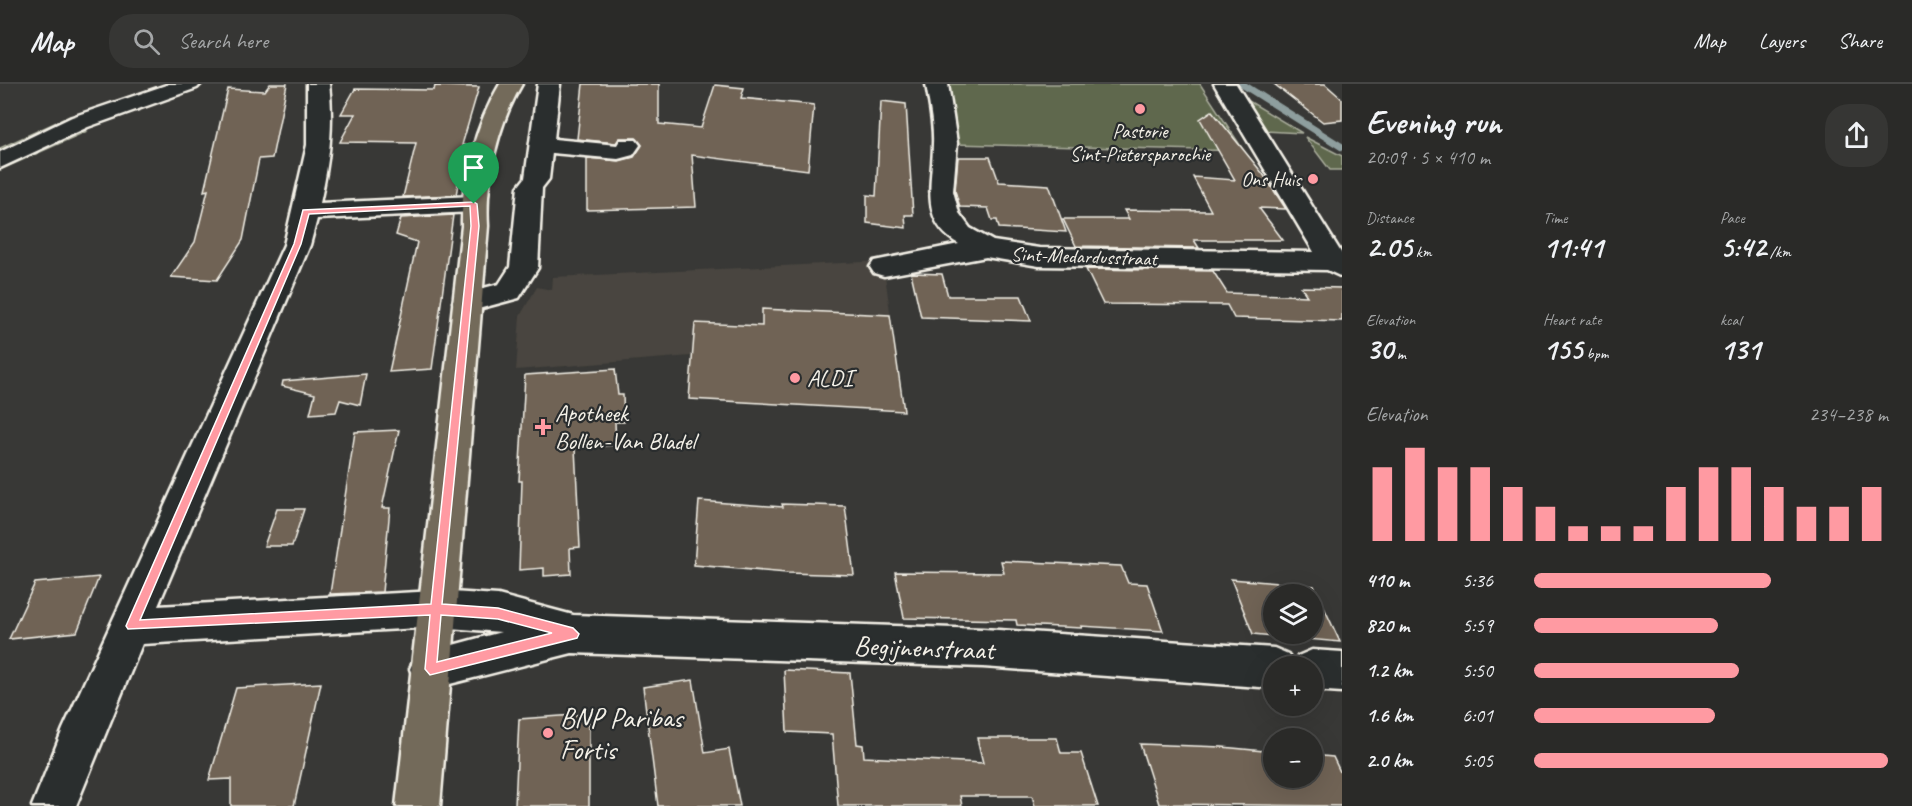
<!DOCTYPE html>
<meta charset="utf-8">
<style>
:root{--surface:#2a2a28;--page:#363634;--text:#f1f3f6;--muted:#a5a7a8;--line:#464645;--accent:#ff9aa2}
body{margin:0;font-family:Caveat,sans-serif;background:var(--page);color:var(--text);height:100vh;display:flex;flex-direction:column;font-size:22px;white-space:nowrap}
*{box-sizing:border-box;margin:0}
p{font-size:20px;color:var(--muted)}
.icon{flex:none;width:33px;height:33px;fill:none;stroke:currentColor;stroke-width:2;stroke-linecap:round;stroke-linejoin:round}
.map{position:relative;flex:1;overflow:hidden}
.panel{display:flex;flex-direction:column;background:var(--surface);width:570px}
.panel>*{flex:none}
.fabs{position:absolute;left:1263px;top:500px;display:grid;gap:12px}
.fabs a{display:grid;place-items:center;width:60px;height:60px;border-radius:50%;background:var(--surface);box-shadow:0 6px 24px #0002,0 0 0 2px var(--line);font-size:30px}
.pin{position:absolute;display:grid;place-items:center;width:51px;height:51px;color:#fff;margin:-62px -26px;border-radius:50% 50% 50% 0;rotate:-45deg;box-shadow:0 0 6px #0007}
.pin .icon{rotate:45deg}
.round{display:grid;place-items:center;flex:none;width:63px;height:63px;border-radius:24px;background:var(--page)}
.head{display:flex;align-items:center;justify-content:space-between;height:102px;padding:0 24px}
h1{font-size:33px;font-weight:600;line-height:45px}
.stats{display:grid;grid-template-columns:repeat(3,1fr);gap:9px;height:102px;padding:6px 24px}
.stats div{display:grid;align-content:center}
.stats b{font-size:30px;font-weight:600}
.stats small{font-size:16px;font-weight:400}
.stats p{font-size:16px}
.chart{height:168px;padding:12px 24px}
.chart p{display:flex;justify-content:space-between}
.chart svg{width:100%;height:108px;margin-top:6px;stroke:var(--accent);stroke-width:6}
ul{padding:0 24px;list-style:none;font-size:20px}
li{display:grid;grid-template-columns:96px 72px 1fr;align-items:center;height:45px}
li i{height:15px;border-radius:8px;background:var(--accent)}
header{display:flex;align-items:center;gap:36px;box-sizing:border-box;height:84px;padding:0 30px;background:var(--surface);border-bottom:2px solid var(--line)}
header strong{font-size:28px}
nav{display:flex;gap:33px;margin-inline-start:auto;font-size:21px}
.search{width:420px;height:54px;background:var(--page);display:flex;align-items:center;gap:15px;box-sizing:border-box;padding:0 21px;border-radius:24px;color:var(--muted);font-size:22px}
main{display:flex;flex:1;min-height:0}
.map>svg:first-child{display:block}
</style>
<header>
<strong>Map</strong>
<div class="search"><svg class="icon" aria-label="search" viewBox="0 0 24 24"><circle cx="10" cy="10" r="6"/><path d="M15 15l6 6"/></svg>Search here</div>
<nav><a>Map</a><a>Layers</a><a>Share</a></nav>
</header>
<main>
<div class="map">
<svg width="1342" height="722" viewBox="0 0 1342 722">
<rect width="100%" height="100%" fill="#383836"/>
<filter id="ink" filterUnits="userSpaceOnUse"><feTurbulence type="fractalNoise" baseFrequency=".0167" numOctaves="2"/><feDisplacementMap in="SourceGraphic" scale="12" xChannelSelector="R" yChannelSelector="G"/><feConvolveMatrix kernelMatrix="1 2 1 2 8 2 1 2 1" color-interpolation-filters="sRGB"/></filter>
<g filter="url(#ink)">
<path fill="#48453f" d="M883,177L904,327L689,315L691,272L516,286L520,232L537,203L552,206L553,193Z"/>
<path fill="#5e684e" stroke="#a9ac9b" stroke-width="1.5" d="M945,0H1200L1244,67L953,60Z
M1247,16L1302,49L1265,47Z
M70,32L87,47L0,86V64Z
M1305,53L1342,72V86H1330Z"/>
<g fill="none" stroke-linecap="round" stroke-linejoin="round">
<path stroke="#8e9e9e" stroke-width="7" d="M1242,0L1342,63"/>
</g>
<path fill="#6f6355" stroke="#f4f1e8" stroke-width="1.5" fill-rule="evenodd" d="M270,0H287L272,74L259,75L243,156L217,196L171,193L195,158L208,106L204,107L228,5L265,7Z
M583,0H659V40L701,44L715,1L744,4L741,14L814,21L808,86L692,71L696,123L587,126V74L619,77L634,73L642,61L636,54H620L616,59L577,55Z
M1274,0H1325L1342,15V36L1323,38Z
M435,2L479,3L462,61H465L456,111L403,113L416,59L340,58L355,30H341L355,5L434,6Z
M881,17L906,20L913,131H905L906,144L867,139V111L876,112Z
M1212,27L1263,90L1286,125L1259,124L1283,156H1194L1199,164L1076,162L1063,135H1129L1124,126L1211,127L1193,93L1235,96L1200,35Z
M958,73H990L999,98L1049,101L1066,148L999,144L997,136H992L988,124L960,123L955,107Z
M453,131L432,285L389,288L417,158L396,151L401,134Z
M1086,185L1213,187L1227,209L1307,212L1301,203L1342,204V237L1234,234L1227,221L1103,220Z
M911,189L942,190L948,212H1021L1031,237L921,233Z
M762,225L890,231L904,327L689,315L695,239L762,242Z
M615,285L618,311H623L624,338H615L616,361L575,364L580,463L570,464L571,490L544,492V484L519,486L522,397H519L525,291Z
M366,290L360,321L340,316L336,328L310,330L315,310L282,302L283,297Z
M399,346L382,424H390L382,508L330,510L355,348Z
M699,417L783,423L782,420L845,422L854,491L787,489L694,481Z
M277,425H304L292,462H264Z
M1001,477L1121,482L1128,499L1147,500L1163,547L1081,542L1082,544L1017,541L1016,536L904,534L895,488L1004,489Z
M99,493L77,548L9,555L35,499Z
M1231,495L1314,502L1340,558L1253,550ZM1274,510H1312V549H1274Z
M784,586L850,589L857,660L863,661L864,673L983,679L977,654H1057L1061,669H1081L1098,722H1035L1032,712H960L962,722H838L832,650L787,648Z
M693,596L705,669L729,665L740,722H658L643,603Z
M321,599L294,722H231V695L209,696L236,604Z
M589,630V722H515L519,635Z
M1140,660L1222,663L1274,668V693H1312V671L1333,673L1342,692V722L1159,720Z"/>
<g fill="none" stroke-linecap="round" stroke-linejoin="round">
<g stroke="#f4f1e8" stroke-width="5">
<path id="minor" d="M169,0H201L197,4L88,43L0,84V68L72,33Z
M307,0H329C334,41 329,79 320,119L474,112L483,115L487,120L483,125L474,128L317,135L310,161L158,522L436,507L498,511L573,531L983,545L1274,564L1288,570L1293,582H1274V604L983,583L572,569L430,605L416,599L410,585L416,571L501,548L436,543L142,560L76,722H32L63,645L284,161L307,61Z
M538,0H560L554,55L617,61L620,56H636L640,61L633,71L618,75L552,69L549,95L542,104L538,184L519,214L467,228L457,225L453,218L457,211L499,200L510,183L518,103L525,94Z
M926,0H948L957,59L953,107L959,129L970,144L993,157L1039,164L1314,168L1214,0H1236L1342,170V193L1327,186L1039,182L986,173L884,192L874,189L870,183L874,177L959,160C918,137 933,98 933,60C934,40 929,19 926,0Z
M1312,566L1342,568V608L1312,606V582H1293L1298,572Z"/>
</g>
<g stroke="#f4f1e8" stroke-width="5">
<path id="major" d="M500,0H522C498,40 485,95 488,142L440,722H396L462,142C461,95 476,40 500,0Z"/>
</g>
<use href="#minor" fill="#2a2d2e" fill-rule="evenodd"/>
<use href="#major" fill="#736b5a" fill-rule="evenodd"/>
</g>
</g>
<path fill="#ff9aa2" stroke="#fff" stroke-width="1.5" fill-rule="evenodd" d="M474,118L477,120L479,142L442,520L498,524L573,544L579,550L577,554L430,591L425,585L430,531L128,545L126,542L294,160L303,126ZM470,122L471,142L431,520L140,536L301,160L309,130ZM441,531L498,535L552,549L437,578Z"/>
<g fill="#ff9aa2" stroke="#2a2d2e" stroke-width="2">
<circle cx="1140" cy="25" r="6"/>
<circle cx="1313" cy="95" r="6"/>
<circle cx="795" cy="294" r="6"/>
<path d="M540 334h6v6h6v6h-6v6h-6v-6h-6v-6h6z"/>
<circle cx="548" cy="649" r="6"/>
</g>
<g text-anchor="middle" stroke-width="4.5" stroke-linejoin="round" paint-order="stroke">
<g font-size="20" fill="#f4f1e8" stroke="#2a2d2e">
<text x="1140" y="54">Pastorie<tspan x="1140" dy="23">Sint-Pietersparochie</tspan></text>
<text x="1301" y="102" text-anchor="end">Ons Huis</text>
</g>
<g font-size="20" fill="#f4f1e8" stroke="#2a2d2e">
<text transform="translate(1084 172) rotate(2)" y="7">Sint-Medardusstraat</text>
</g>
<g font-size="24" fill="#f4f1e8" stroke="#2a2d2e" text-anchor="start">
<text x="807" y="302">ALDI</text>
<text x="555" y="337">Apotheek<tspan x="555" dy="28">Bollen-Van Bladel</tspan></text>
</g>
<g font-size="28" fill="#f4f1e8" stroke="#2a2d2e">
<text transform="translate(924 563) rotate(2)" y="10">Begijnenstraat</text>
</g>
<g font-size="28" fill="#f4f1e8" stroke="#2a2d2e" text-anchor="start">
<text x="560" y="643">BNP Paribas<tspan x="560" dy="32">Fortis</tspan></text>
</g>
</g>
</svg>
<div class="fabs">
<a><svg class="icon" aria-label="layers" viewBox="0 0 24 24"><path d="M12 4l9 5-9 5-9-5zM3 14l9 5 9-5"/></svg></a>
<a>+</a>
<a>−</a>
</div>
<div class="pin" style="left:474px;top:120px;background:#1e9e55"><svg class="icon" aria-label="arrive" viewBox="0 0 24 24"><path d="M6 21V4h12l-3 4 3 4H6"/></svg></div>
</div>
<section class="panel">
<div class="head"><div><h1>Evening run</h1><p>20:09 · 5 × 410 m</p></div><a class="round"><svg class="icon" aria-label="share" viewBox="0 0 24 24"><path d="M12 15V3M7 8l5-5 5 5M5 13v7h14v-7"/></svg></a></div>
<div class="stats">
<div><p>Distance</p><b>2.05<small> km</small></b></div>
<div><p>Time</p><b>11:41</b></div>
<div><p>Pace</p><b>5:42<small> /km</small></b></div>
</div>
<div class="stats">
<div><p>Elevation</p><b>30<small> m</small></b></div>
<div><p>Heart rate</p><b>155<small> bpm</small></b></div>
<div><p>kcal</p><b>131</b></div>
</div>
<div class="chart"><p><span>Elevation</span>234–238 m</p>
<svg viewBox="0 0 160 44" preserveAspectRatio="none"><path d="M5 44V14M15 44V6M25 44V14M35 44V14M45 44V22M55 44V30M65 44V38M75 44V38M85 44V38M95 44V22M105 44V14M115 44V14M125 44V22M135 44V30M145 44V30M155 44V22"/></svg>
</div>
<ul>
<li><b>410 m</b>5:36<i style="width:67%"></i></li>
<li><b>820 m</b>5:59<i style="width:52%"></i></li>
<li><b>1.2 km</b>5:50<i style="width:58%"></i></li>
<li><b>1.6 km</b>6:01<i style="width:51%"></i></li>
<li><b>2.0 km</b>5:05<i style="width:100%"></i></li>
</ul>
</section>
</main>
